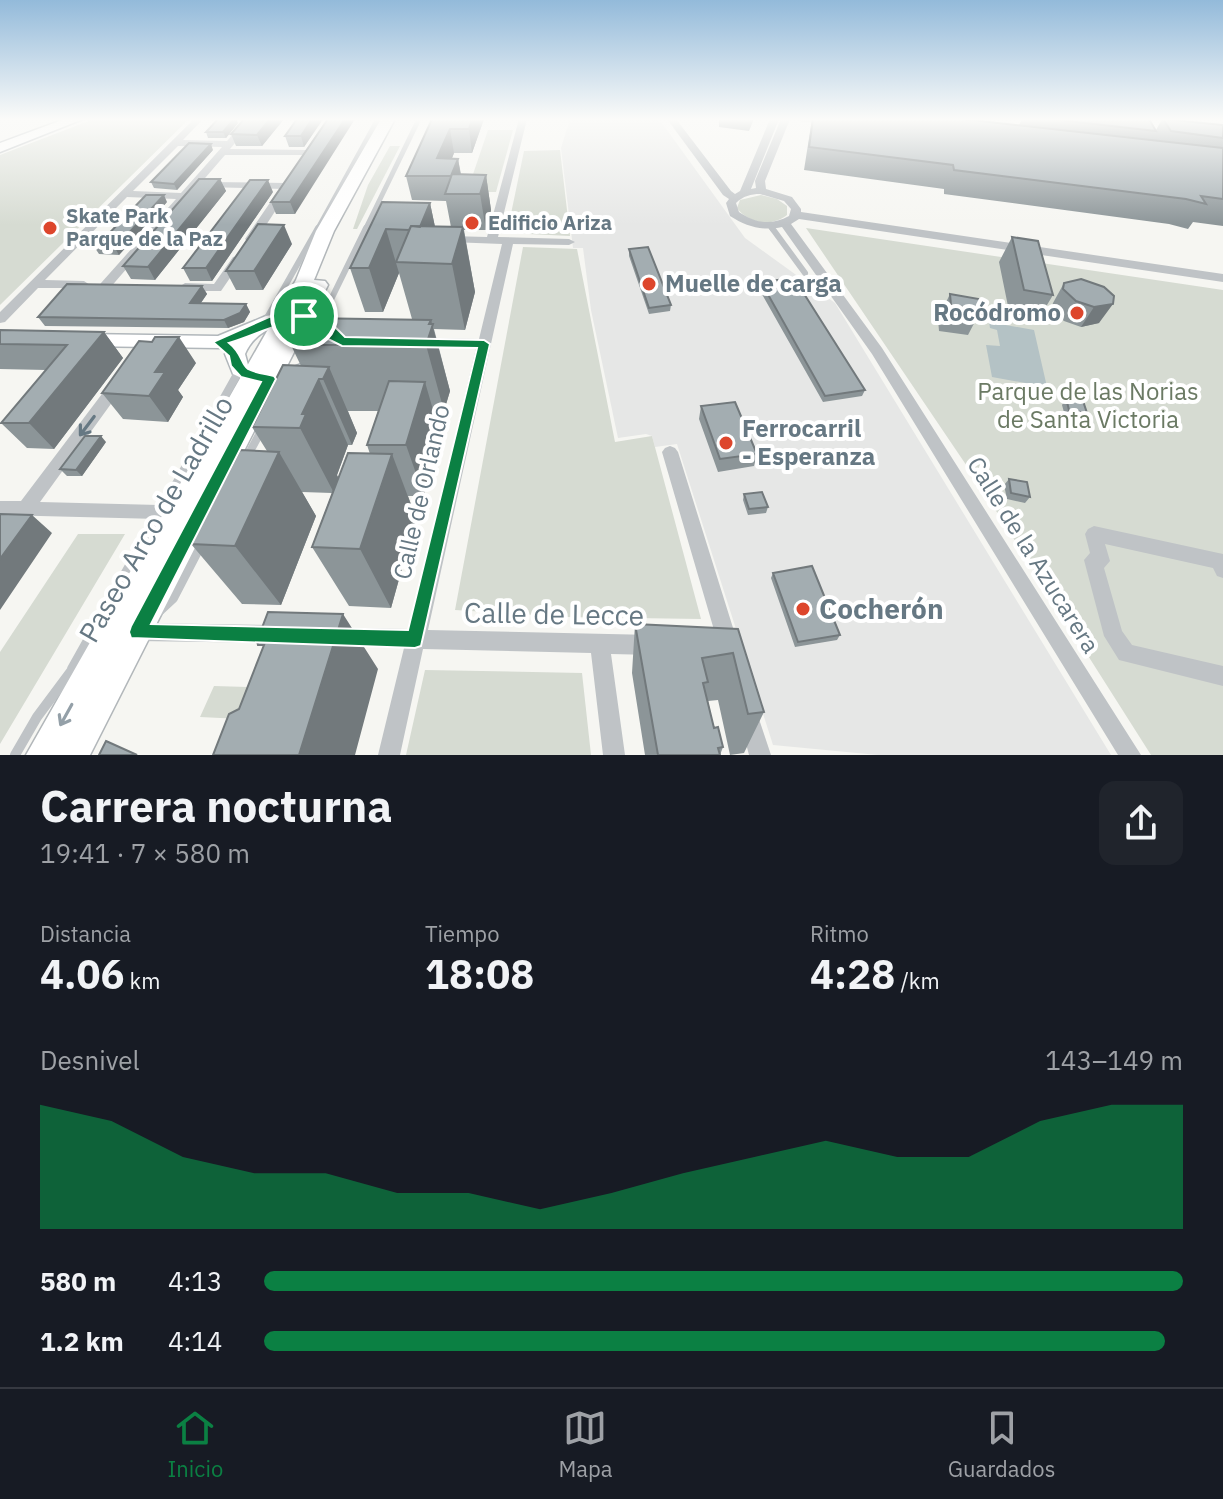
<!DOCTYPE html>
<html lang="es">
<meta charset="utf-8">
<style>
:root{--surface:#171b24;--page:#20242c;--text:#f1f3f6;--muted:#9ea1a6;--line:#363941;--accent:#0b8043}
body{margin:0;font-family:"IBM Plex Sans",sans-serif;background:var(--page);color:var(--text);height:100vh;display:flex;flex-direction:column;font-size:30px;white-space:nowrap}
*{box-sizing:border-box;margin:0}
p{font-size:26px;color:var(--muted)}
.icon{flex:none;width:44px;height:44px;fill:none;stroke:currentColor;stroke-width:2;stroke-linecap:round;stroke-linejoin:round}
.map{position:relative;height:755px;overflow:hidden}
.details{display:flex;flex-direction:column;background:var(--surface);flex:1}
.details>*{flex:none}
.pin{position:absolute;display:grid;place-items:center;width:68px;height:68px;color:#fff;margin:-34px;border:4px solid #fff;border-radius:50%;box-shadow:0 2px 8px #0007}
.round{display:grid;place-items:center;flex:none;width:84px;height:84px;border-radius:16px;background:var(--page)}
.summary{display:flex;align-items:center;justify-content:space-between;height:136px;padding:0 40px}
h1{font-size:44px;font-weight:700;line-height:60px}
.figures{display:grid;grid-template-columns:repeat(3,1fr);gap:12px;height:136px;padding:8px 40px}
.figures div{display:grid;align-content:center}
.figures b{font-size:40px;font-weight:700}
.figures small{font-size:22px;font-weight:400}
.figures p{font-size:22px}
.chart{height:224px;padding:16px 40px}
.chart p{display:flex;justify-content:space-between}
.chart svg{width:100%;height:144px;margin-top:8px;fill:var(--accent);opacity:.7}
ul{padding:0 40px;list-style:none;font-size:26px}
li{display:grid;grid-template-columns:128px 96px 1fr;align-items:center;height:60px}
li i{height:20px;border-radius:10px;background:var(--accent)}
.tabs{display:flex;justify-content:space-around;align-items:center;height:112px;border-top:2px solid var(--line);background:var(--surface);font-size:22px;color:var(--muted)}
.tabs a{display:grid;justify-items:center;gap:4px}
.tabs .selected{color:var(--accent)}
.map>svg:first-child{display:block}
</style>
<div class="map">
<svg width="1223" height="755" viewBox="0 0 1223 755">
<rect width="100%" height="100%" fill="#f6f6f2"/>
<path fill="#e6e7e6" d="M570,119H659L745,238L835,303L1111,755H878L773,745L677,444L655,447L652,436L646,434L618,438L591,310L583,248H573L561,148Z"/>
<path fill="#d6dbd2" d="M94,119H189L0,305V155Z
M488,130H513L496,192H467Z
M390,146H400L357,229H353L368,185Z
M560,150L570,236L507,233L524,151Z
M761,195L777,199L787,206V215C772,227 749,224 737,208L740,200Z
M806,228L1223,290V755H1151L979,484Z
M523,247L577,249L615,442L652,436L701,619L566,617L455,610Z
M78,534H125L0,744V652Z
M425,670L582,673L591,755H406Z
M214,686L277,688L284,721L200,717Z"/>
<path fill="#b4c2c5" d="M989,322L1034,330L1047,387L992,377L986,345L1000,346L997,330L990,328Z"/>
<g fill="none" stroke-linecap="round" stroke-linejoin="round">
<g stroke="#b1b7bb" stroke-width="3">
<path id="secondary" d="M65,119H83L0,152V143Z
M304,310L327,316L340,330C341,384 272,394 233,374L225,354L229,345L219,348L84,346L75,340L84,334L218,336L266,316ZM304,322L315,325L322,332V344C308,369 273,377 248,365L245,354C255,330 279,323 304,322Z"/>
</g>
<g stroke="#b2b7ba" stroke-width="3">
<path id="primary" d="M381,119H395L334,231L314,280L325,281L328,285L90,755H26L296,280L316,231Z"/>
</g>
<path stroke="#bfc3c6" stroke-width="5" d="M802,119L820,121
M770,226L773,230
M317,230L378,119
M365,230L419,119"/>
<path stroke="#bfc3c6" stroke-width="6" d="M772,228L805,273
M321,320L366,228
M264,323L318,228"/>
<path stroke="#bfc3c6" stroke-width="8" d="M246,459L261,431
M144,541L240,369"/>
<path stroke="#bfc3c6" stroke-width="10" d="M159,611L173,598L201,544
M72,669L145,539
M15,755L37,717L75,666"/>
<path fill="#bfc3c6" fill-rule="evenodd" d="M194,119H203L183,140L227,141L246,119H255L230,149L306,150L327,119H336L312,155H225L109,289H101L99,286L101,283L176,199L127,197L45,280L84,281L90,285L88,288H38L5,322L0,323V312ZM178,146L222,147L181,193L133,191Z
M519,119H527L498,237L569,239L575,242L569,245L513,244L428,630L653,635L660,638L663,645L660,652L653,655L611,654L625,755H603L591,653L423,649L400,755H378L404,648L342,646L335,644L332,637L335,630L342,628L409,629L476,348H420L413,343L420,338L479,339L502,244L450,242L444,239L450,236L487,237Z
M667,119H676L731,191L735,194L740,191L770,119H779L751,189L756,188L755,181L781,119H790L765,181L766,189L792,197L801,209V212L1223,274V282L799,219L791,224L882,348L1141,755H1118L872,354L782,227C763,231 747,227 730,216L726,203L729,199L723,195ZM760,194L784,201L791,209L789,216C771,226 755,223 739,212L736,203C743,196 751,194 760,194Z
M207,182L286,183L291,186L286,189L203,187V183Z
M282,190L287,193L257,239L255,241H247L245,239L278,191Z
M237,256L243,259L221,291H185L179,287L185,283L214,284L233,257Z
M116,381L123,386L121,390L40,502L159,505L165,507L167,512L165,517L159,519L0,515V501H21L111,382Z
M670,446L675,448L678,452L739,647L736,654L729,657L722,654L719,647L662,452L665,448Z
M1094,526L1223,554V578L1217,576L1213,568L1105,544L1110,561L1104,568L1122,631L1132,645L1223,666V686L1119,660L1104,636L1084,560L1090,553L1085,534L1088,529Z
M138,623L277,625L284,627L287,634L284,641L277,643L138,641L131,639L128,632L131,625Z
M749,707L756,710L771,755H749L739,717L742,710Z"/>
<use href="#secondary" fill="#fff" fill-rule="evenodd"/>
<use href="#primary" fill="#fff" fill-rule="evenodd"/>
</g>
<path fill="#8c9598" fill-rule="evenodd" d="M244,119H284L262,146H236L231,134Z
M297,119H323L304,147H289L285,136Z
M328,119L295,214H276L271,202Z
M432,119H484L472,153H454L452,158L458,159L461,174L486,175L491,210L486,230H464L475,292L465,330L434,329L450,391L444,411H433L440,434L424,496H408L416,518L391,608L349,606L312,547L332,493L302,492L316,516L281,605L242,604L191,544L267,451L252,427L301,366L291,345L412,319L399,273L383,312H365L350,268L382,202L430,203L435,227H451L446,201L412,200L406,176ZM348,411H378L367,445L370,454L338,478L337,475L348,445H352L357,433Z
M719,119H754L749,131L719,127Z
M812,119L1019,125L1022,119H1149L1156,130L1162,119L1223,125V226L1193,222L1188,229L1169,224L944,194V189L804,170Z
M238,123L226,138H208L206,132Z
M213,150L177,190L154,188L151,182Z
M220,179L226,191L155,280L131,279L123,266Z
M273,192L212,281H190L183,268Z
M167,202L119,255L99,254L95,248Z
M1012,237L1053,295L1038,320L1010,316L999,262Z
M292,244L263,290H236L226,271Z
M629,249L671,305L670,311L649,314L629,256Z
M761,282L865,390L862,396L823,402L759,289Z
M1064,283L1104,287L1099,323L1081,327L1064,321L1051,309L1053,303Z
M202,286L207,294L201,303L246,304L250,312L244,322L228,328L45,326L38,317Z
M950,294L981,310L968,335L939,331L938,319Z
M0,330L104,332L123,358L54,449L27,448L1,423L46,370L0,369Z
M196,363L178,390L183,397L168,422L123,419L102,393Z
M1066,398L1087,413L1082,419L1065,416L1062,405Z
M701,406L757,454L754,466L718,472L699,419Z
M106,442L82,476H67L60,469Z
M1009,479L1030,497L1025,503L1007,499L1004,485Z
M744,494L768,507L766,513L748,515L743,500Z
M773,573L840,635L837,640L795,647L771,578Z
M635,624L738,629L764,712L744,753L730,755L718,700L708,701L714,728L723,747L720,755H645L632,673Z"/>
<path fill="#72797c" d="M234,119H236L238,123L226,138L223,132Z
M270,119H284L262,146L257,135Z
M312,119H323L304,147L301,136Z
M345,119H355L295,214L290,202Z
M472,119H484L472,153L469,129Z
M450,129L454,153L445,176L437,158Z
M211,144L213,150L177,190L174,184Z
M458,159L462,183L451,176Z
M486,175L491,210L486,230L480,194Z
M220,179L226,191L155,280L148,267Z
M268,180L273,192L212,281L206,268Z
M164,195L167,202L119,255L115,248Z
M430,203L439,246L419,230Z
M284,225L292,244L263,290L254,271Z
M463,227L475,292L465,330L452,264Z
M386,229L399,273L383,312L369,268Z
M202,286L207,294L195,311L190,303Z
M246,304L250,312L244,322L228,328L224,320Z
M1113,304L1099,323L1081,327L1094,307Z
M431,320L450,391L444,411L426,345Z
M104,332L123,358L54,449L29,423Z
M179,337L196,363L178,390L183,397L168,422L149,396L155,372Z
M329,367L357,433L352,445L323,379Z
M319,379L348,445L337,475L339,479L334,493L300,428L302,414Z
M425,382L440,434L424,496L406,445Z
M101,436L106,442L82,476L76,470Z
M279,452L316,516L281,605L235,546Z
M392,454L416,518L391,608L360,549Z
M32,515L52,533L0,610V559Z
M343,614L378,669L355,755H299Z"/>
<path fill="#a3adb1" stroke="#72797c" stroke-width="2" d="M218,119H234L223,132H206Z
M244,119H270L257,135L231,134Z
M297,119H312L301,136H285Z
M328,119H345L290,202H271Z
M432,119H472L469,129H450L437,158L458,159L451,176H406Z
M813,119H963L1223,148V199L1201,196L1206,204L1186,199L954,170L953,165L809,147Z
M1050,119H1149L1156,131Z
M1163,119L1223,125V138L1171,131Z
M189,143L211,144L174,184L151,182Z
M452,174L486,175L480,194H445Z
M199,179H220L148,267L123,266Z
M250,180H268L206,268H183Z
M146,195H164L115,248H95Z
M382,202L430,203L420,227L411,226L409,230L386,229L369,268H350Z
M258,224L284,225L254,271H226Z
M411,226L463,227L452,264L396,262Z
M1012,237L1038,241L1053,295L1024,290Z
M648,247L671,305L649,308L629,249Z
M794,278L865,390L825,396L761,282Z
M1081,279L1104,287L1114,296L1113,304L1094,307L1076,301L1063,289L1064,283Z
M67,284L202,286L190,303L246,304L240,313L224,320L38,317Z
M950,294L979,299L981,310L951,305Z
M305,318L431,320L429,324H433L426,345H291Z
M0,330L104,332L29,423H1L67,345L0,344Z
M155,337H179L155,372H165L149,396L102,393L139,341L152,342Z
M283,365L329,367L323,379H319L302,414H306L300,428L252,427Z
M389,381L425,382L406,445H367Z
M1066,398L1083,401L1087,413L1069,410Z
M735,402L757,454L720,459L701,406Z
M85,436H101L76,470L60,469Z
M240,450L279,452L235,546L191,544Z
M348,453L392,454L360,549L312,547Z
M1009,479L1027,482L1030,497L1011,493Z
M762,492L768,507L749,509L744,494Z
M0,514L32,515L0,559Z
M812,566L840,635L798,642L773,573Z
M268,612L343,614L299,755H213L229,714L239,709L264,645H258L257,641Z
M635,624L738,629L764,712L748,714L733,653L702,658L708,682L703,683L714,728L718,727L723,747L718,748L720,755H658Z
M106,741L137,755H99Z"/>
<defs><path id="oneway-shaft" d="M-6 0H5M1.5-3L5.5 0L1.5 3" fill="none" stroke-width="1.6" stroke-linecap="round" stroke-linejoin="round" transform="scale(2)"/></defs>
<use stroke="#667883" href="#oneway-shaft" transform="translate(87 426) rotate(127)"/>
<use stroke="#94a0a8" href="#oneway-shaft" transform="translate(66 715) rotate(119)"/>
<linearGradient id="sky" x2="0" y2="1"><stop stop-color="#93bada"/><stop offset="0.53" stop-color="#fbfbf9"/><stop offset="1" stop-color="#fbfbf9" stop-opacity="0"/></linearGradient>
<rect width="1223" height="225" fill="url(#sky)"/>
<path fill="#0b8043" stroke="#fff" stroke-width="2" fill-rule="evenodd" d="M304,312L325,317L345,337L484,340L490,344L421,646L415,648L131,638L129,632L131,626L261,382L241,377L231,366L229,356L213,342L269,317ZM304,319L317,323L328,339L342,346L477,348L408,630L151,624L276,379L274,376C266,374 255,373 248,369C241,364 242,353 229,343C255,335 277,323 304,319Z"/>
<g fill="#dd462c" stroke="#fff" stroke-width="3">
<circle cx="472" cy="223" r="8"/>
<circle cx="50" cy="228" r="8"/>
<circle cx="649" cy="284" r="8"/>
<circle cx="1077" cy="313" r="8"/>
<circle cx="726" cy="443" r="8"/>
<circle cx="803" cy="609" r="8"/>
</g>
<g text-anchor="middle" stroke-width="8" stroke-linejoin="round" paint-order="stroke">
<g font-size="20" font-weight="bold" fill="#667883" stroke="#fff" text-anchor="start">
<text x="66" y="223">Skate Park<tspan x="66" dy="23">Parque de la Paz</tspan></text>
<text x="488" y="230">Edificio Ariza</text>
</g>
<g font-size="24" font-weight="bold" fill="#667883" stroke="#fff" text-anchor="start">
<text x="665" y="292">Muelle de carga</text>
<text x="1061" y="321" text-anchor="end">Rocódromo</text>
<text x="742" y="437">Ferrocarril<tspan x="742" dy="28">- Esperanza</tspan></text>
</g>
<g font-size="24" fill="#6b7a64" stroke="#fff">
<text x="1088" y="400">Parque de las Norias<tspan x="1088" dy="28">de Santa Victoria</tspan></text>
</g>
<g font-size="24" fill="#667883" stroke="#fff">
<text transform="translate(422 492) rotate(-77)" y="8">Calle de Orlando</text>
<text transform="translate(1033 555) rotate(58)" y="8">Calle de la Azucarera</text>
</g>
<g font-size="28" fill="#667883" stroke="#fff">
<text transform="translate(156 519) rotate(-60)" y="10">Paseo Arco de Ladrillo</text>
<text transform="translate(554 614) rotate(1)" y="10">Calle de Lecce</text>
</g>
<g font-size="28" font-weight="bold" fill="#667883" stroke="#fff" text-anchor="start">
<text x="819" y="619">Cocherón</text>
</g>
</g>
</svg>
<div class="pin" style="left:304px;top:316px;background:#1e9e55"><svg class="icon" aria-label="arrive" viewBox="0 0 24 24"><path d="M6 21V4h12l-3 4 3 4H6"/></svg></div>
</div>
<section class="details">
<div class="summary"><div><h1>Carrera nocturna</h1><p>19:41 · 7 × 580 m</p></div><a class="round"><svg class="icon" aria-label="share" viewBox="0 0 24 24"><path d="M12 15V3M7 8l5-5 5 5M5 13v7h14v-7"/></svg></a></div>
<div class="figures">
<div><p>Distancia</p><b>4.06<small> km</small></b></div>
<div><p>Tiempo</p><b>18:08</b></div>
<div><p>Ritmo</p><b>4:28<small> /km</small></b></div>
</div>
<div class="chart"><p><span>Desnivel</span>143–149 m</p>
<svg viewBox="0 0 160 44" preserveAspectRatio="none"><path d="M0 44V6L10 11L20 22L30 27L40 27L50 33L60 33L70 38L80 33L90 27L100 22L110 17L120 22L130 22L140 11L150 6L160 6V44z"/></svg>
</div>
<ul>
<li><b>580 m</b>4:13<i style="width:100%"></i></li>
<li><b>1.2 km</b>4:14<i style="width:98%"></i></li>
</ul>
</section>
<nav class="tabs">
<a class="selected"><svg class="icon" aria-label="home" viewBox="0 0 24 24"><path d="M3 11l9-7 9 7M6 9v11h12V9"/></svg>Inicio</a>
<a><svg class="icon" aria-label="map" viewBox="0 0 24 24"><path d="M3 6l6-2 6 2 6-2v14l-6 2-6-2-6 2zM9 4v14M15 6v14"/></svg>Mapa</a>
<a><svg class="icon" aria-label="saved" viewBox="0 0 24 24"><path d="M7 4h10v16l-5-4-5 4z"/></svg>Guardados</a>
</nav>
